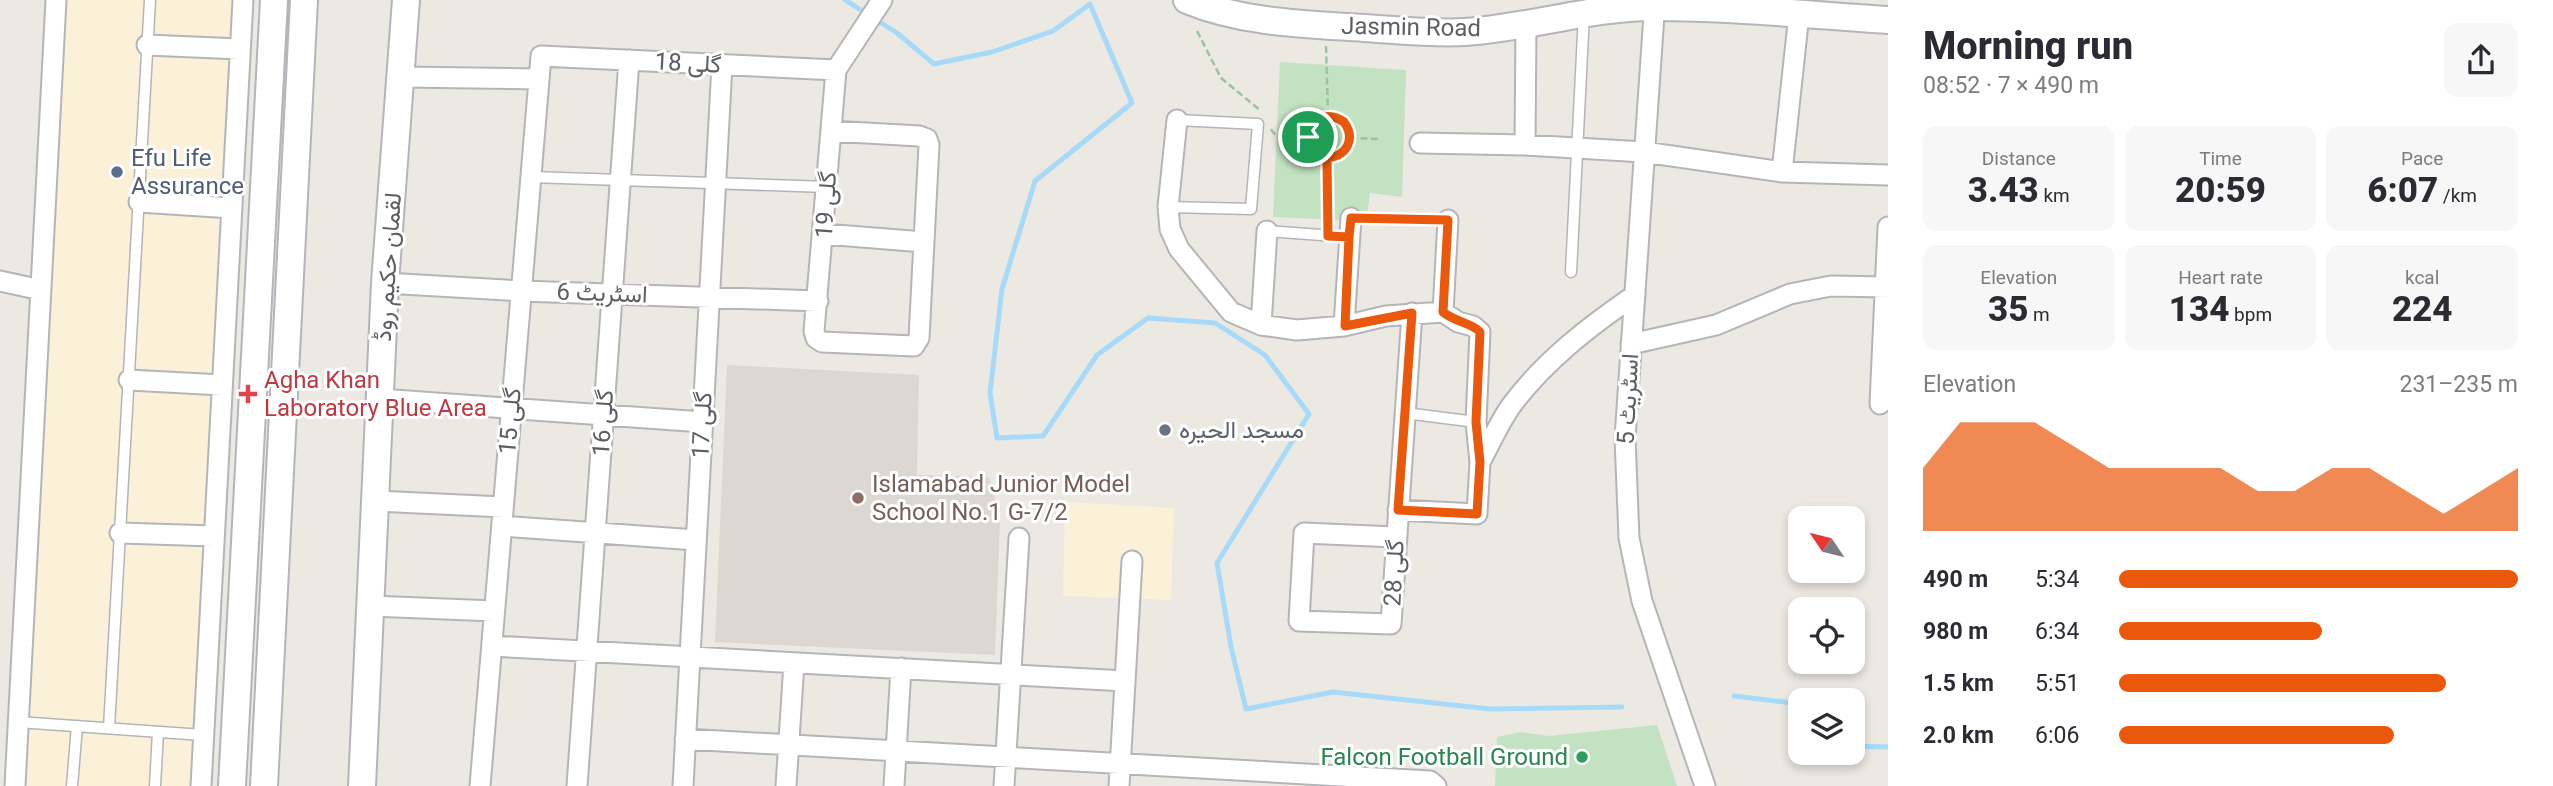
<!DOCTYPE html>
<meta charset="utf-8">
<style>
:root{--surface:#fff;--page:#f7f7f7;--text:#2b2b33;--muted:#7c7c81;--accent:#ea580c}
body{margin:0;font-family:Roboto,Vazirmatn,sans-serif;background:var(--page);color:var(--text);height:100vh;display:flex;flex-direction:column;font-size:26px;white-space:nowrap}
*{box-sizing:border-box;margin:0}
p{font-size:23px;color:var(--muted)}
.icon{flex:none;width:38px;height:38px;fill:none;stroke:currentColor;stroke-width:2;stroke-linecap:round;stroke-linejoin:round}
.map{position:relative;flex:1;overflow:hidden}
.panel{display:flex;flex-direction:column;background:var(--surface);width:665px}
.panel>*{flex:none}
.needle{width:46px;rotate:305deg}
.buttons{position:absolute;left:1788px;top:506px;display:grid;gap:14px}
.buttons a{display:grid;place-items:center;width:77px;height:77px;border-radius:14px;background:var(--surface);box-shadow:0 4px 10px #0003;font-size:35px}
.pin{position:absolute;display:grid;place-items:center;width:60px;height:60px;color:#fff;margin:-30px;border:4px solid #fff;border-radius:50%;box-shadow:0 2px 7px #0007}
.round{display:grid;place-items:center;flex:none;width:74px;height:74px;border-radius:14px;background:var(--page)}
.head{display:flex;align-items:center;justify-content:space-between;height:119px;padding:0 35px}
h1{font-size:38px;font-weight:800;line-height:52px}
.figures{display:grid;grid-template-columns:repeat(3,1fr);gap:10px;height:119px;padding:7px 35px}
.figures div{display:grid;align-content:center;border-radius:14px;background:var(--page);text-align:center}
.figures b{font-size:35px;font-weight:800}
.figures small{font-size:19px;font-weight:400}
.figures p{font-size:19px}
.chart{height:196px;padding:14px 35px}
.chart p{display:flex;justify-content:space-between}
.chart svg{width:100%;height:126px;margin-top:7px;fill:var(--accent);opacity:.7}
ul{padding:0 35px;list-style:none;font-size:23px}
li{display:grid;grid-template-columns:112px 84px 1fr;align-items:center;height:52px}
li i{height:18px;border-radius:9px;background:var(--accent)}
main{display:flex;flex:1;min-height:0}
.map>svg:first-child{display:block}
</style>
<main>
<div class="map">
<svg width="1888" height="786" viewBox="0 0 1888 786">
<rect width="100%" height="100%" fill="#ece9e2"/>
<path fill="#fbf1d9" d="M56,0H243L201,786H15Z
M1065,502L1174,508L1171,600L1063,596Z"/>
<path fill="#dcd8d1" d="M727,365L919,375L917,475L989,477L1000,519L995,655L715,642Z"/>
<path fill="#c3e2c1" d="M1280,62L1406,70L1402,197L1370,193L1366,221L1273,217Z
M1657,725L1677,786H1495L1497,737L1521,732L1549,736Z"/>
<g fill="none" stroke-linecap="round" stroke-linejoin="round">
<path stroke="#a7daf8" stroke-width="5" d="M845,0L897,33L934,64L992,52L1053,31L1090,4L1132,103L1035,181L1002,289L990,393L997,438L1043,436L1097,355L1148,318L1215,323L1265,355L1309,414L1217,563L1231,647L1246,709L1333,692L1490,709L1622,707
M1734,696L1801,704
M1853,746L1888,747"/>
<g stroke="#b3b5b9" stroke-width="13">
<path id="lane" d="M531,177L827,187
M1168,207L1251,209L1258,124L1177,120
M1351,218L1448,220
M1267,231L1349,237
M1571,272L1584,14
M1405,413L1476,422
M18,722L203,735
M109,728L150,0
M72,786L77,726
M155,786L158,732"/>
</g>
<g stroke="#b3b5b9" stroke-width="23">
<path id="street" d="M1655,0L1625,438L1629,538L1642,601L1705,786
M147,45L240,49
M402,77L539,79
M1177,120L1168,207L1170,229L1179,249L1231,312L1261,325L1297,330L1344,326L1386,316L1443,312L1458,322L1473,326L1480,332L1476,422L1480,462L1477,514L1398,510
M831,131L919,136L927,139L929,145L919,338L914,346L822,342L816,338L814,331L836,70L882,0
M1420,143L1525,145L1644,152L1782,172L1888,175
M1525,145L1526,25
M1782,172L1799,14
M139,202L232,208
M824,234L924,242
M0,281L41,290
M385,283L521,291L818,301
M1443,312L1448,220
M1261,325L1267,231
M1344,326L1351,218
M1631,344L1716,325L1790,294L1831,286L1888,287
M129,380L222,385
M380,399L703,422
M1880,404L1888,227
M1480,462C1490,444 1499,423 1511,406C1544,361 1590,326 1635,295
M376,501L503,507
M502,526L696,540
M120,533L214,536
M1395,537L1304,533L1299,621L1391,624L1412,313
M371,606L494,611
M492,646L1125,681
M685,739L1430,781L1436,786
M15,786L56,0
M201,786L243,0
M480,786L541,56L836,70
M577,786L629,60
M683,786L722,65
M786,786L794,663
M894,786L901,668
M1004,786L1019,538
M1119,786L1132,561"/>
</g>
<g stroke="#b2b5b9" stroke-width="30">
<path id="secondary" d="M1187,0C1243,23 1304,24 1364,28C1398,30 1432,34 1465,32C1529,28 1590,7 1654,7C1732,7 1811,15 1888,20
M232,786L274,0
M264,786L304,0
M362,786L385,283L406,0"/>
</g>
<path stroke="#9bc3a3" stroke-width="2.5" stroke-dasharray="7 3.5" stroke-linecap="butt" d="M1197,31L1221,78L1261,111
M1326,46L1328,116
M1308 137a21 21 0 1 1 42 0a21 21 0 1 1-42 0Z
M1271,129C1278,143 1294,137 1308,137
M1350,138L1381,139
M1327,158L1328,221"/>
<use href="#lane" stroke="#fff" stroke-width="10"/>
<use href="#street" stroke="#fff" stroke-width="19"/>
<use href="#secondary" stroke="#fff" stroke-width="26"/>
</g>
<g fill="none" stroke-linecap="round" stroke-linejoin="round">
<g stroke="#fff" stroke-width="14">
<path id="route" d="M1308,137L1314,152L1327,158L1328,236L1349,237L1345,326L1412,313L1398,510L1477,514L1480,462L1476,422L1480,332C1472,323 1455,322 1443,312L1448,220L1351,218L1349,237L1328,236L1327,158C1347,156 1356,139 1344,122C1329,111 1311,117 1308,137"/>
</g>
<use href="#route" stroke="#ea580c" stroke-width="9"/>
</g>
<circle fill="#5c6f8a" stroke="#fff" stroke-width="2.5" cx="117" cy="172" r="7"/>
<path fill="#e0444e" stroke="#fff" stroke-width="2.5" d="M244.5 383.5h7v7h7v7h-7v7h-7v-7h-7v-7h7z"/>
<circle fill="#6b7280" stroke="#fff" stroke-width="2.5" cx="1165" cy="430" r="7"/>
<circle fill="#8d6e63" stroke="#fff" stroke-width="2.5" cx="858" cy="498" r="7"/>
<circle fill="#2e9e5b" stroke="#fff" stroke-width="2.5" cx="1582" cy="757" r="7"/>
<g text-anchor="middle" stroke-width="6" stroke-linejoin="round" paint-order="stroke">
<g font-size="24" fill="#5b5e62" stroke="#fff">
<text transform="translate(1411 27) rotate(1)" y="8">Jasmin Road</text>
<text transform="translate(688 63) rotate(3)" y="8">گلی 18</text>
<text transform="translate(826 205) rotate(-86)" y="8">گلی 19</text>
<text transform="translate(388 267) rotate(-86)" y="8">لقمان حکیم روڈ</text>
<text transform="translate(602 293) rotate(2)" y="8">اسٹریٹ 6</text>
<text transform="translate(1628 399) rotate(-87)" y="8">اسٹریٹ 5</text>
<text transform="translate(510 421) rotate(-85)" y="8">گلی 15</text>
<text transform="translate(603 423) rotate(-86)" y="8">گلی 16</text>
<text transform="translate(702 425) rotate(-87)" y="8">گلی 17</text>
<text transform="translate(1394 573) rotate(-87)" y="8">گلی 28</text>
</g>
<g font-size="24" fill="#4e5e75" stroke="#fff" text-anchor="start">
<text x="131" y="166">Efu Life<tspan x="131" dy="28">Assurance</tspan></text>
</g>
<g font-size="24" fill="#be3a42" stroke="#fff" text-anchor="start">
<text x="264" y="388">Agha Khan<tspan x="264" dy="28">Laboratory Blue Area</tspan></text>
</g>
<g font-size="24" fill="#5b616d" stroke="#fff" text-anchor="start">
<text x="1179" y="438">مسجد الحیرہ</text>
</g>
<g font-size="24" fill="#785e54" stroke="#fff" text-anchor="start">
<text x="872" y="492">Islamabad Junior Model<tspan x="872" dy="28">School No.1 G-7/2</tspan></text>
</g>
<g font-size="24" fill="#27864d" stroke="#fff" text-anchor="end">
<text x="1568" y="765">Falcon Football Ground</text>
</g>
</g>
</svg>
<div class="buttons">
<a><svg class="needle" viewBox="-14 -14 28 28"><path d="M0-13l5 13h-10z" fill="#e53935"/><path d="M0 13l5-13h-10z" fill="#7c7c81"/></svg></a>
<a><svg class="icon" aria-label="locate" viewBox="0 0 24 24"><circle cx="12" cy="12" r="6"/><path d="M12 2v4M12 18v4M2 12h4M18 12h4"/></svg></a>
<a><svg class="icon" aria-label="layers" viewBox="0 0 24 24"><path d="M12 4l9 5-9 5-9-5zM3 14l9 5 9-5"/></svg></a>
</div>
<div class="pin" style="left:1308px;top:137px;background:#1e9e55"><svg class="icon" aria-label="arrive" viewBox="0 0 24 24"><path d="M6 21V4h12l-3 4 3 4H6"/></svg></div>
</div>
<section class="panel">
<div class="head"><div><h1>Morning run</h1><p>08:52 · 7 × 490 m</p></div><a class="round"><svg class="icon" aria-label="share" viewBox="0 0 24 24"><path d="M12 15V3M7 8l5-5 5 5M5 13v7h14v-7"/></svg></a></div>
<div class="figures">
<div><p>Distance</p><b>3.43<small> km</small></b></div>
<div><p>Time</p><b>20:59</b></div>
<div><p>Pace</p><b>6:07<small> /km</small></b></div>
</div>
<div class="figures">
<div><p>Elevation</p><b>35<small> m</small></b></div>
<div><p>Heart rate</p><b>134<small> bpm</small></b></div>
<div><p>kcal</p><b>224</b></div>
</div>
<div class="chart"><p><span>Elevation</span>231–235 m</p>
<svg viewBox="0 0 160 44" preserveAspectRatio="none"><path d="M0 44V22L10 6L20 6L30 6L40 14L50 22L60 22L70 22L80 22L90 30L100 30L110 22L120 22L130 30L140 38L150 30L160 22V44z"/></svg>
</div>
<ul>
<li><b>490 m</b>5:34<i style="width:100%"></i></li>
<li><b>980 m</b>6:34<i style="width:51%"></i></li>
<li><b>1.5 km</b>5:51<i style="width:82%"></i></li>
<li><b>2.0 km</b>6:06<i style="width:69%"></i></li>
</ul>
</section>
</main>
